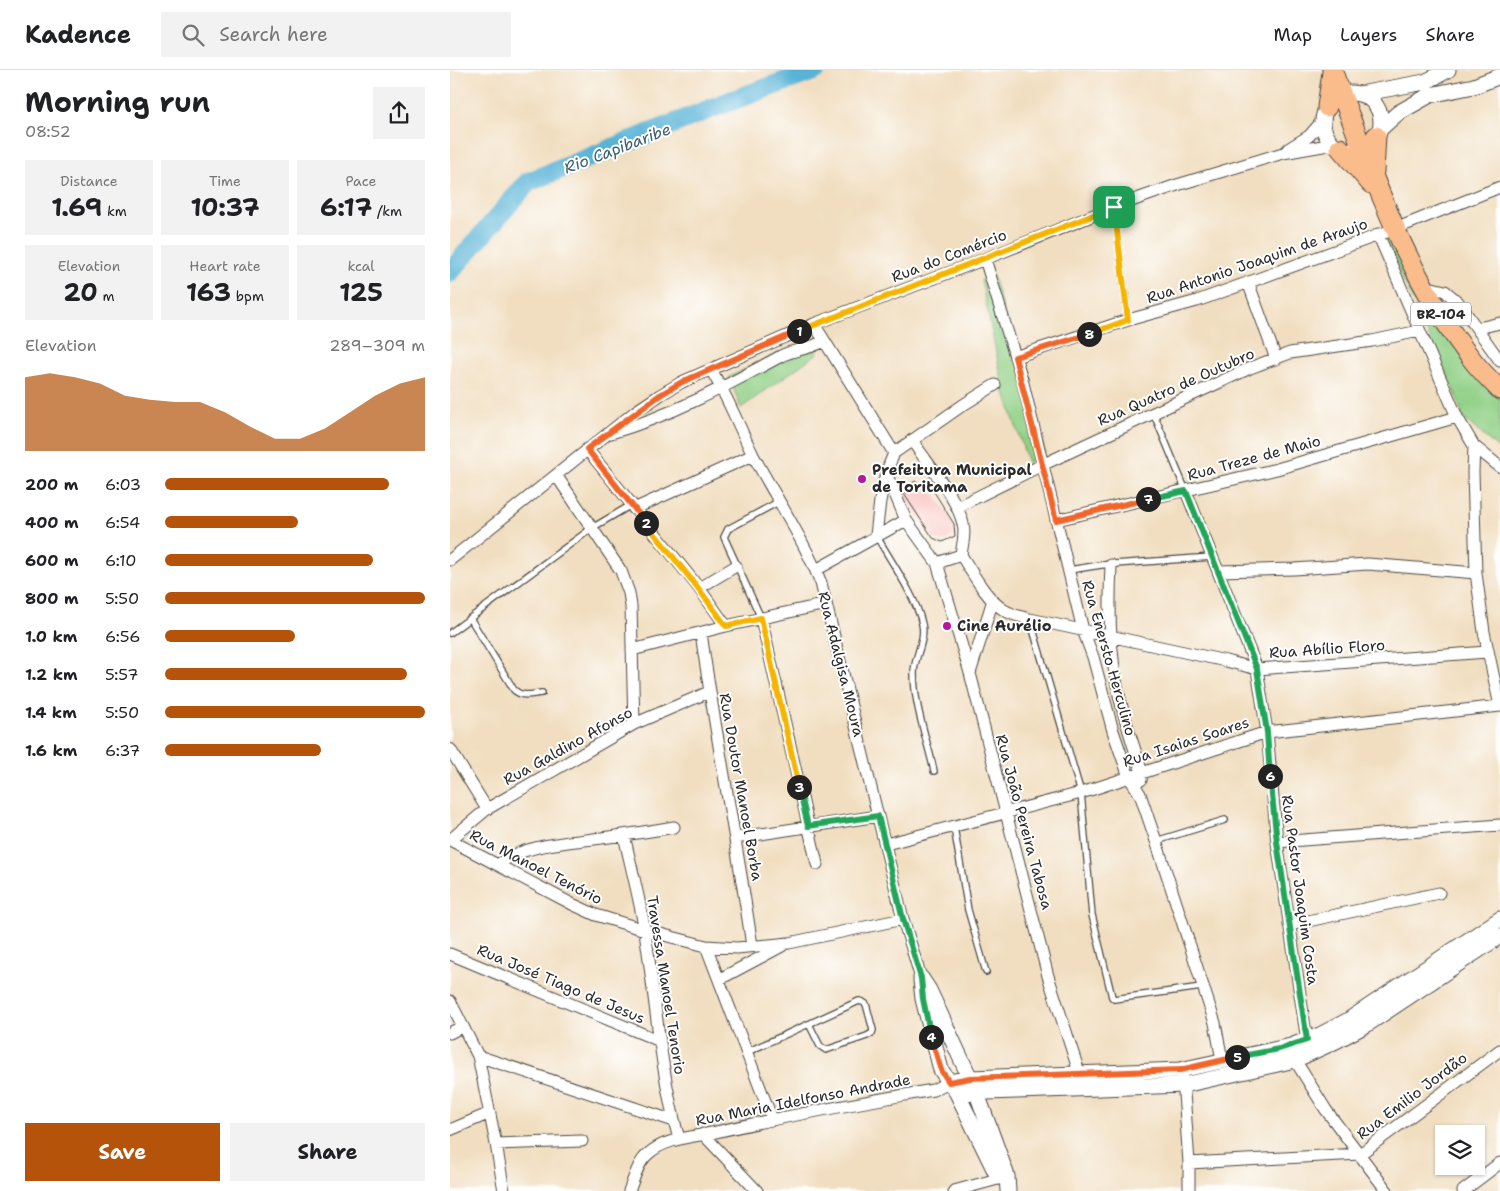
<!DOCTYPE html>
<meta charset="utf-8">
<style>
:root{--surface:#fff;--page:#f2f2f2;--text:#202124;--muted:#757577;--line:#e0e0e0;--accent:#b45309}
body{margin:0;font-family:"Shantell Sans",sans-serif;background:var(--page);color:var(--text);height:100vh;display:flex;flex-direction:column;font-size:19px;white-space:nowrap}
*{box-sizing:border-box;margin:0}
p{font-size:16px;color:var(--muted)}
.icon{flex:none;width:28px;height:28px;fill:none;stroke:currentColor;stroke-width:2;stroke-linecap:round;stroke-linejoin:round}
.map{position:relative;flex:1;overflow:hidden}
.panel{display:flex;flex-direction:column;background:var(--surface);width:450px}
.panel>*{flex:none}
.controls{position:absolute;left:985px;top:1055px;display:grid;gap:10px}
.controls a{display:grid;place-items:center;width:50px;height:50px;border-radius:0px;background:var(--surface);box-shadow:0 1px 4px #0004;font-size:25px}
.pin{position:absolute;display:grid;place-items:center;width:42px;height:42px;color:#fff;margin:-21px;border-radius:10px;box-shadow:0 2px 8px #0006}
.km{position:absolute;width:25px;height:25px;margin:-12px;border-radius:50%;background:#222;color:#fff;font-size:14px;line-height:25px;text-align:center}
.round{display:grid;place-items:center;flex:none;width:52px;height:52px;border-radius:0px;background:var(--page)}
.head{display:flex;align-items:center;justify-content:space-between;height:85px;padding:0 25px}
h1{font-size:28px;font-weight:700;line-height:38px}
.stats{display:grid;grid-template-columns:repeat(3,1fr);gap:8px;height:85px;padding:5px 25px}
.stats div{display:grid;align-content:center;border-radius:0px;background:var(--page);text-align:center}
.stats b{font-size:25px;font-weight:700}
.stats small{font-size:14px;font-weight:400}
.stats p{font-size:14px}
.chart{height:140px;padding:10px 25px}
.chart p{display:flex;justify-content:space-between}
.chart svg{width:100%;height:90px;margin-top:5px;fill:var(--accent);opacity:.7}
.primary-button{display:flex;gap:10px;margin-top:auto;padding:10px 25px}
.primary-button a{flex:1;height:58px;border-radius:0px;background:var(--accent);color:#fff;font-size:20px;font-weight:700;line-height:58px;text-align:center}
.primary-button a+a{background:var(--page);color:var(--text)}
ul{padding:0 25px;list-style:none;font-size:16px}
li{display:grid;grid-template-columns:80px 60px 1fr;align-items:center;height:38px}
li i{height:12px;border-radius:6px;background:var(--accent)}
header{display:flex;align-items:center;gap:30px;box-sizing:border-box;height:70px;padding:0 25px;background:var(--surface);border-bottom:1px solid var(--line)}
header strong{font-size:24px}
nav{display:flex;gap:28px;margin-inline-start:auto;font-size:18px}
.search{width:350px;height:45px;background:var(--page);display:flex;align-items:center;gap:12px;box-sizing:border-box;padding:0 18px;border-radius:0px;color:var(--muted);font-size:19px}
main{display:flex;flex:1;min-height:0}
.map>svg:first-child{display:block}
</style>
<header>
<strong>Kadence</strong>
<div class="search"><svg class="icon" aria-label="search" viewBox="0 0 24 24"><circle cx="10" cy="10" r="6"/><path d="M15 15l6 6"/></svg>Search here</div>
<nav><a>Map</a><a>Layers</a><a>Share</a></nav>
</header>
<main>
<section class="panel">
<div class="head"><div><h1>Morning run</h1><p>08:52</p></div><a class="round"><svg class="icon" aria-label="share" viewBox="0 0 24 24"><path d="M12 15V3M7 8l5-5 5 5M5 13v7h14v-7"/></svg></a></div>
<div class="stats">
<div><p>Distance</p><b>1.69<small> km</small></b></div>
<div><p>Time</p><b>10:37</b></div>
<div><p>Pace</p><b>6:17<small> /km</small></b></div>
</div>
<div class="stats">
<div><p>Elevation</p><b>20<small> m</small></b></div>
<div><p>Heart rate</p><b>163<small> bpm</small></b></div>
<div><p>kcal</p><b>125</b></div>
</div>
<div class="chart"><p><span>Elevation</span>289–309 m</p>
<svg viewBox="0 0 160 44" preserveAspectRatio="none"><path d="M0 44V8L10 6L20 8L30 11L40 17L50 19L60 20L70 20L80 25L90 32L100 38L110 38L120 33L130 25L140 17L150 11L160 8V44z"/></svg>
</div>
<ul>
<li><b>200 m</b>6:03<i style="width:86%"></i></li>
<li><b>400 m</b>6:54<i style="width:51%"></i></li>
<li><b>600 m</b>6:10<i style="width:80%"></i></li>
<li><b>800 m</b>5:50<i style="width:100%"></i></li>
<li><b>1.0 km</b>6:56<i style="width:50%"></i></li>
<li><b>1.2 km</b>5:57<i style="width:93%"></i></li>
<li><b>1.4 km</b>5:50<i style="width:100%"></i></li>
<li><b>1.6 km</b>6:37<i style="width:60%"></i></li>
</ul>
<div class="primary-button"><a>Save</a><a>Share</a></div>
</section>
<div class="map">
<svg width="1050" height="1121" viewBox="0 0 1050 1121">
<rect width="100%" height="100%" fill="#fff"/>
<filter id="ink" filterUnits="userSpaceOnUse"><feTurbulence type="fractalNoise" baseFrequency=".02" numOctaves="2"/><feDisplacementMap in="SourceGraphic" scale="10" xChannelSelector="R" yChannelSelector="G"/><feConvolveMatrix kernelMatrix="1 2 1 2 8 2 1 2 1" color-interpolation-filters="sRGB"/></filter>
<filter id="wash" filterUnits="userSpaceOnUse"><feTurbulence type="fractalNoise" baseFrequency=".0096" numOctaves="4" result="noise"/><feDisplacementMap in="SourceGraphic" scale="20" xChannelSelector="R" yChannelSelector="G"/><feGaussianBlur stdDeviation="1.12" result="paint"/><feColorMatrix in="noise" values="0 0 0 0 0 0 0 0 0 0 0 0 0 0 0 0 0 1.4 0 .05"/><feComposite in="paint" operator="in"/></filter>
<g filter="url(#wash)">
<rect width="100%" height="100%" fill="#f1dec0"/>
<path fill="#91d086" stroke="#5e7e58" d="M941,167L1050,329V380L1013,348L1005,322L935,171Z
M543,206L595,382L578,393L554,320L531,210Z
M359,268L368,283L291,338L279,307Z"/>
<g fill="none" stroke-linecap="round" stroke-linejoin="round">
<path stroke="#58b3d6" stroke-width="20" d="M0,202L78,112L275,33L366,0"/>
</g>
<g id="blocks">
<path fill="#f7aba5" d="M465,411L471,416L478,412L504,454L505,466L492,472L483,468L454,424L461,421L460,415Z"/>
</g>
</g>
<g filter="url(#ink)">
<use href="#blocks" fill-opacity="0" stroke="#494641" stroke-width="1"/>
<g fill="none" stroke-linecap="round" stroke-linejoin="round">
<g stroke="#494641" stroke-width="8">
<path id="service" d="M664,137L678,250
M703,342L736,421
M426,465C440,490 467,528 472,554C476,570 464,587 464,603C464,635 477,669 484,701
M619,500L651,495L762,487
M20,548L64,620C73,628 82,624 92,623
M311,548L274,467L278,459L330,431
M580,549L631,723L642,845L662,927L664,929L752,917
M0,563L142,458L181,435
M504,757L518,840L536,902
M706,771L775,750
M297,982L409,931L413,932L416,934L423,960L422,963L417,966L376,980L370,976L359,954"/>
</g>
<g stroke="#494641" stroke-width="13">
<path id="minor" d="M838,79L859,66L873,50
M928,164L1007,347L1024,376L1050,397
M535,189L572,309L633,560L643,587L663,661L679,707L690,724L706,771L765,953L772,990
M798,212L826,289
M974,216L995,221L1008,232L1050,291
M364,254L444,383
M1028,258L1050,253
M565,287L678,250L747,231L945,159L1050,117
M261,300C278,327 289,357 303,385C326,428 353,468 371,513L453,849L471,908
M161,363C221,346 276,316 331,286C345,279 358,280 374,271
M462,370C477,394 507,427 513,454C516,465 512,475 511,485C522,502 537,530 554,540C562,545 572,547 580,549L776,591L807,599L1037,582
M1024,376L1023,402L1026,503L1034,562L1050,636
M137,379L249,518L276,556
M436,403L456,450L487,493L511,485
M106,405L171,501L179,523L181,536L184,654
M736,421L807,599L817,662L827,772L858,977
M507,437L592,395L800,298L840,283L922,271L969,261
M184,439L303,385
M606,450L827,399L1007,347
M426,465L430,431L436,403L444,383L513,335L545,315
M0,490L186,341L210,325L232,312L364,254L535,189L664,137L727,115L833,83L884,74
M487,493L520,603L598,906L632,1011
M661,495C659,534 659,572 666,610C671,642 683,672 692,703L691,710
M366,500L456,450
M768,501L844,499L918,494L1026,503
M249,518L286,496
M311,548L367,794
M251,563C266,668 287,772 302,876
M182,580L276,556L376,534
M520,603L543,530
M0,679L37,739
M174,765C181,797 190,830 195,862C206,931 210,1001 229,1069
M285,768L428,746
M0,770L122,834L146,845L195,860L256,876L287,878L339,873L453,849
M0,770L37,739L184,654L259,622
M827,772L1050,755
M436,774L631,723L817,662L1050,636
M48,795C73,773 127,772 159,767C181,764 202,761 224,757
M839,855L989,823
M256,876L322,1049
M0,884L210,971
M270,909L332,876
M0,931L28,986L224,1051
M0,963L13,956
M843,982L845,990L876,1040L937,1121
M28,986L46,1074L54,1121
M733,1009L739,1093V1121
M0,1060L40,1043
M253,1064L307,1121
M46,1074L132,1071
M739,1093L910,1084L1050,980
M179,1121C184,1109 188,1092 198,1084C215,1068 244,1067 266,1062C338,1045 410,1033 483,1020L499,1012
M504,1121L555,1107
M1013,1121L1050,1093"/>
</g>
<g stroke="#494641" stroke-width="17">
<path id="tertiary" d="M873 52a29 29 0 1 1 58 0a29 29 0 1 1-58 0Z
M910,24L975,12L998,0
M929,60L948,43L980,25L1024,16L1050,6
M471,908L479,920L526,1021L557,1106L558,1121
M471,910L473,929L491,1000L507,1023L548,1107
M499,1012L520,1008L730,1000L841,976L870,965L897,951L1050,849
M507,1023L734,1015L845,990L886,971L916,955L1050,866"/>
</g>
<g stroke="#494641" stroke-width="21">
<path id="trunk" d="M882,0C922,101 955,206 1024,292C1032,302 1041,311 1050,320
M877,37L882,2
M890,78L921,114
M924,102L926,66"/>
</g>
<use href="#service" stroke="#fff" stroke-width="5.5"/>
<use href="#minor" stroke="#fff" stroke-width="11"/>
<use href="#tertiary" stroke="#fff" stroke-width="15"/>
<use href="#trunk" stroke="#fabc8b" stroke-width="19"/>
</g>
</g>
<g fill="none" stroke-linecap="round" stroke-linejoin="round" filter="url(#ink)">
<g stroke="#fff" stroke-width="10">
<path id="split-1" d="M349,261L664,137"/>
</g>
<g stroke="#fff" stroke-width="10">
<path id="split-2" d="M196,453L137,379L210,325L232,312L349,261"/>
</g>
<g stroke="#fff" stroke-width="10">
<path id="split-3" d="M196,453L248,518L276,556L311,548L349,717"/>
</g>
<g stroke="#fff" stroke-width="10">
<path id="split-4" d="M349,717L358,756L428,746L453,849L471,908L473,929L481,967"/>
</g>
<g stroke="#fff" stroke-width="10">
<path id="split-5" d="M481,967L491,1000L499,1012L520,1008L730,1000L787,987"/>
</g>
<g stroke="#fff" stroke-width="10">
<path id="split-6" d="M787,987L829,979L857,970L827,772L820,706"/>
</g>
<g stroke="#fff" stroke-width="10">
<path id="split-7" d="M698,429L736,421L807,599L817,662L820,706"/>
</g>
<g stroke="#fff" stroke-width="10">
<path id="split-8" d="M639,264L565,287L606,450L698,429"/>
</g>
<g stroke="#fff" stroke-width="10">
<path id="split-9" d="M639,264L678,250L664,137"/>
</g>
<use href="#split-1" stroke="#f5b400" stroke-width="6"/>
<use href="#split-2" stroke="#f0652b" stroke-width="6"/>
<use href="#split-3" stroke="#f5b400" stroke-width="6"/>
<use href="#split-4" stroke="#22a559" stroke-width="6"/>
<use href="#split-5" stroke="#f0652b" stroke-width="6"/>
<use href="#split-6" stroke="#22a559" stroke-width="6"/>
<use href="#split-7" stroke="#22a559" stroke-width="6"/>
<use href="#split-8" stroke="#f0652b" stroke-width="6"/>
<use href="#split-9" stroke="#f5b400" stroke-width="6"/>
</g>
<g fill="#b5179e" stroke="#fff" stroke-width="2">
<circle cx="412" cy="409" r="5"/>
<circle cx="497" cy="556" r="5"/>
</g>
<g text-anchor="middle" stroke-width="4" stroke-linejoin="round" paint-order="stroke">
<rect fill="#fff" stroke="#6b6b6b" stroke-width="1" x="961" y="232.5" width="60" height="23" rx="4"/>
<g font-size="14" font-weight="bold" fill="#2b2b2b">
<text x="991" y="249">BR-104</text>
</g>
<g font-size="15" fill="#2b2b2b" stroke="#fff">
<text transform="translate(499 186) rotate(-21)" y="5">Rua do Comércio</text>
<text transform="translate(807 191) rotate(-19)" y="5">Rua Antonio Joaquim de Araujo</text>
<text transform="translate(726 317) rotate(-24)" y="5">Rua Quatro de Outubro</text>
<text transform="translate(804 388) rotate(-15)" y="5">Rua Treze de Maio</text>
<text transform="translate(877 579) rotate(-4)" y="5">Rua Abílio Floro</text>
<text transform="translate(659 588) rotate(74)" y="5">Rua Enersto Herculino</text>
<text transform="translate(391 594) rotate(76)" y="5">Rua Adalgisa Moura</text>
<text transform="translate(736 672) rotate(-18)" y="5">Rua Isaias Soares</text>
<text transform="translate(118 676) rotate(-29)" y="5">Rua Galdino Afonso</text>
<text transform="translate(291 717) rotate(80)" y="5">Rua Doutor Manoel Borba</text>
<text transform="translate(574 752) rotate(75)" y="5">Rua João Pereira Tabosa</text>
<text transform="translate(86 797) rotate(27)" y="5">Rua Manoel Tenório</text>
<text transform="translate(850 820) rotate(82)" y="5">Rua Pastor Joaquim Costa</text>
<text transform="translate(111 914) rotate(23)" y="5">Rua José Tiago de Jesus</text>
<text transform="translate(216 915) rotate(81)" y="5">Travessa Manoel Tenorio</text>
<text transform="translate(962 1026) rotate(-37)" y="5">Rua Emilio Jordão</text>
<text transform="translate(353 1030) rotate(-11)" y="5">Rua Maria Idelfonso Andrade</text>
</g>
<g font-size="15" font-weight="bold" fill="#2b2b2b" stroke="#fff" text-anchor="start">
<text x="422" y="405">Prefeitura Municipal<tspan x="422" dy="17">de Toritama</tspan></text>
<text x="507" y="561">Cine Aurélio</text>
</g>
<g font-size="16" font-style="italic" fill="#3d616f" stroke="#fff">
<text transform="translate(167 78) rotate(-21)" y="6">Rio Capibaribe</text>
</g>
</g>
</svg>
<div class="controls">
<a><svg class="icon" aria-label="layers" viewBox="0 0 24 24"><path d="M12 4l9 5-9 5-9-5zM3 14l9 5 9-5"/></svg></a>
</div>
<div class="pin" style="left:664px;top:137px;background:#1e9e55"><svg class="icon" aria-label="arrive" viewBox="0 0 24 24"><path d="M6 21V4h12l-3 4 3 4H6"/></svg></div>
<b class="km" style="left:349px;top:261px">1</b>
<b class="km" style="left:196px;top:453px">2</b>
<b class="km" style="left:349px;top:717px">3</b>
<b class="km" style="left:481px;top:967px">4</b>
<b class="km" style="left:787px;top:987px">5</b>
<b class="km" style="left:820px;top:706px">6</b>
<b class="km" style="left:698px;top:429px">7</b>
<b class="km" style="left:639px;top:264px">8</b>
</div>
</main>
